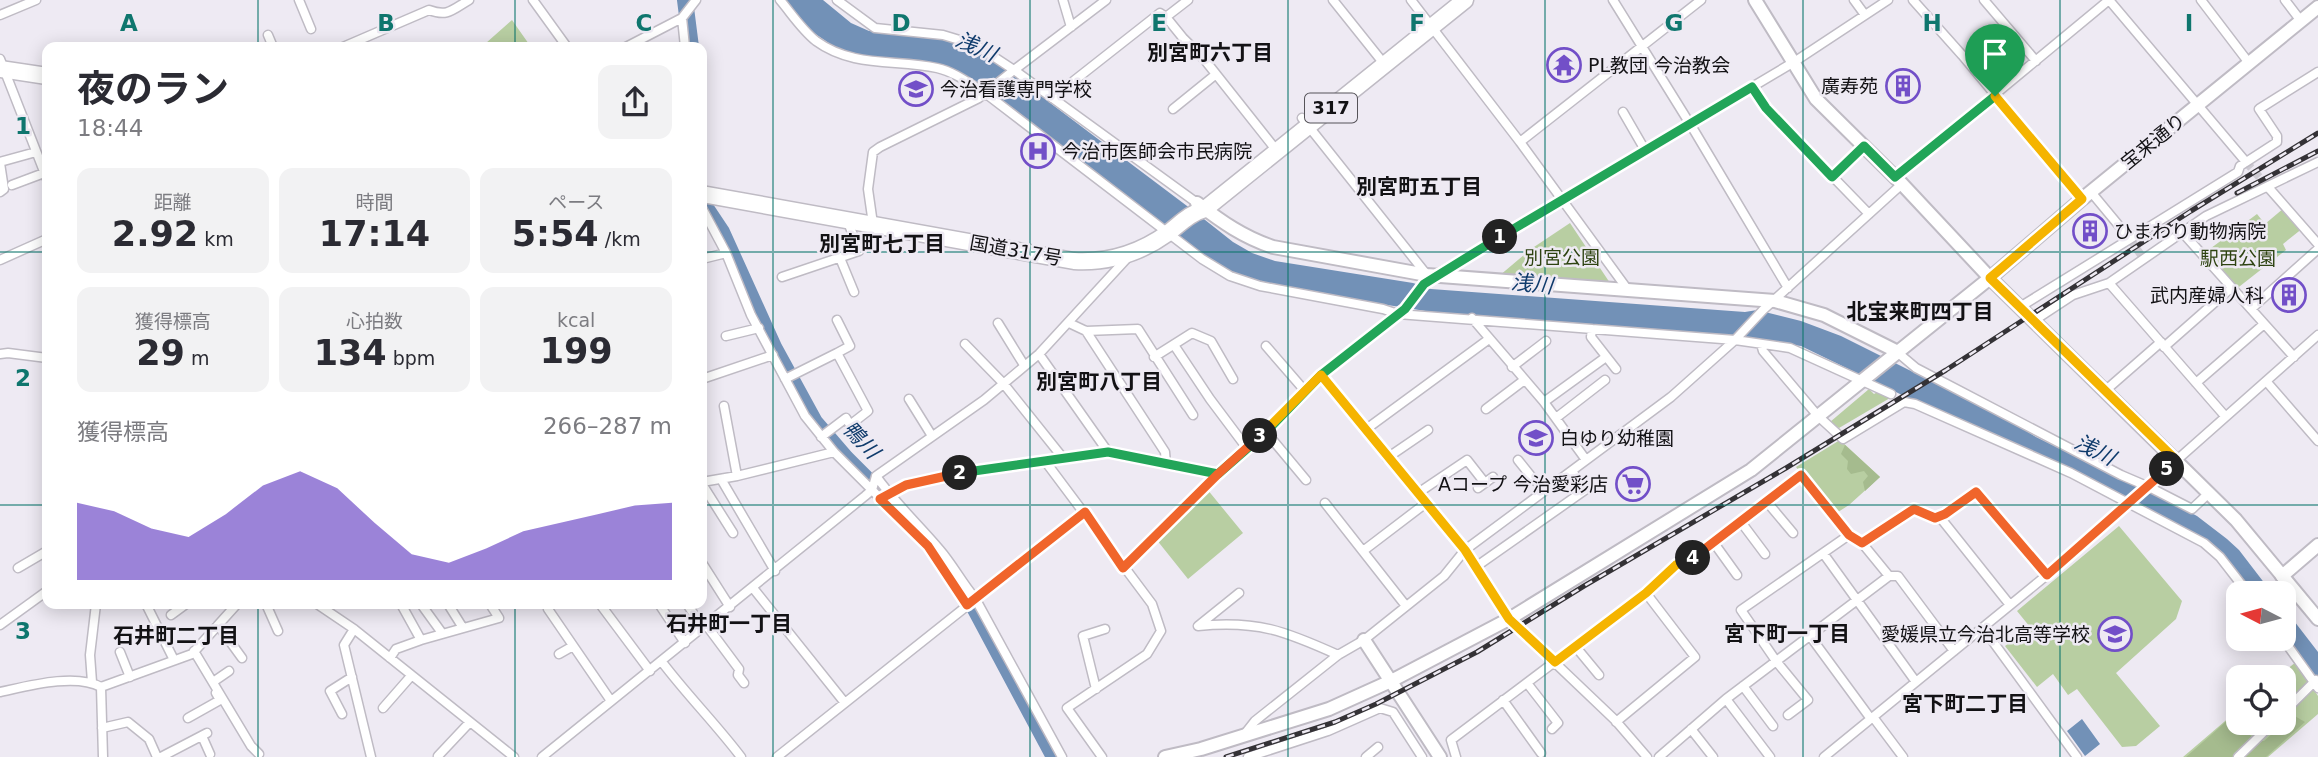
<!DOCTYPE html>
<html lang="ja">
<meta charset="utf-8">
<style>
:root{--surface:#fff;--page:#f2f2f3;--text:#2b2b33;--muted:#7c7c81;--accent:#724fc8}
body{margin:0;font-family:"DejaVu Sans","Noto Sans JP",sans-serif;background:var(--page);color:var(--text);height:100vh;display:flex;flex-direction:column;font-size:26px;white-space:nowrap}
*{box-sizing:border-box;margin:0}
p{font-size:23px;color:var(--muted)}
.icon{flex:none;width:38px;height:38px;fill:none;stroke:currentColor;stroke-width:2;stroke-linecap:round;stroke-linejoin:round}
.map{position:relative;flex:1;overflow:hidden}
.drawer{position:absolute;left:42px;top:42px;width:665px;height:567px;display:flex;flex-direction:column;background:var(--surface);border-radius:14px;box-shadow:0 4px 18px #0003}
.drawer>*{flex:none}
.needle{width:46px;rotate:276deg}
.buttons{position:absolute;left:2226px;top:581px;display:grid;gap:14px}
.buttons a{display:grid;place-items:center;width:70px;height:70px;border-radius:14px;background:var(--surface);box-shadow:0 4px 18px #0003;font-size:35px}
.pin{position:absolute;display:grid;place-items:center;width:60px;height:60px;color:#fff;margin:-72px -30px;border-radius:50% 50% 50% 0;rotate:-45deg;box-shadow:0 0 7px #0007}
.pin .icon{rotate:45deg}
.km{position:absolute;width:35px;height:35px;margin:-18px;border-radius:50%;background:#222;color:#fff;font-size:19px;line-height:35px;text-align:center}
.round{display:grid;place-items:center;flex:none;width:74px;height:74px;border-radius:14px;background:var(--page)}
.summary{display:flex;align-items:center;justify-content:space-between;height:119px;padding:0 35px}
h1{font-size:38px;font-weight:700;line-height:52px}
.metrics{display:grid;grid-template-columns:repeat(3,1fr);gap:10px;height:119px;padding:7px 35px}
.metrics div{display:grid;align-content:center;border-radius:14px;background:var(--page);text-align:center}
.metrics b{font-size:35px;font-weight:700}
.metrics small{font-size:19px;font-weight:400}
.metrics p{font-size:19px}
.chart{height:196px;padding:14px 35px}
.chart p{display:flex;justify-content:space-between}
.chart svg{width:100%;height:126px;margin-top:7px;fill:var(--accent);opacity:.7}
.map>svg:first-child{display:block}
</style>
<div class="map">
<svg width="2318" height="757" viewBox="0 0 2318 757">
<rect width="100%" height="100%" fill="#eeeaf3"/>
<path fill="#b8cea2" d="M512,20L531,47H489L486,43Z
M2284,208L2303,228L2283,244L2286,250L2235,290L2203,254L2257,214L2265,224Z
M1570,223L1610,283L1499,276L1531,249Z
M1869,389L1874,394L1881,390L1890,398L1839,428L1830,422Z
M1840,440L1880,477L1849,505L1835,514L1796,467Z
M1207,489L1243,533L1188,579L1156,539Z
M2119,526L2182,601L2176,619L2116,673L2160,726L2136,746L2122,747L2077,689L2068,695L2053,674L2037,687L2005,646L2030,627L2017,611Z
M2296,662L2318,696V714L2268,757H2183L2238,710V723H2284V677H2277Z"/>
<path fill="#a5bb8e" d="M1845,445L1880,477L1865,491L1863,482L1868,476L1864,471L1851,474L1847,469L1848,461L1841,454Z
M2238,711V723H2257L2248,732L2253,739L2233,757H2186Z
M2293,715L2305,722L2266,757H2240L2256,741H2264Z"/>
<path fill="#7291b7" d="M784,0H823L851,23L869,31L936,37L966,45L989,57L1195,212L1233,242L1252,253L1275,261L1413,283L1431,289L1745,312L1757,310L1801,321L1841,336L2009,420L2036,437L2180,507L2197,516L2227,539L2239,550L2272,593H2251L2203,541L1801,346L1746,339L1451,315L1343,298L1257,282L1236,275L1207,258L1067,151L954,70L867,59L833,46L811,31Z
M2284,608L2318,652V681L2284,636Z
M2082,719L2100,744L2085,756L2067,731Z"/>
<g fill="none" stroke-linecap="round" stroke-linejoin="round">
<path stroke="#7291b7" stroke-width="16" d="M685,0L691,47
M706,208L722,232L774,347L815,422L846,458L913,525
M928,542L969,598L1054,757"/>
<path stroke="#cdcad2" stroke-width="8" stroke-dasharray="8 4" stroke-linecap="butt" d="M2246,162L2268,187
M2130,239L2143,258"/>
<g stroke="#bfbbc4" stroke-width="11">
<path id="street" d="M299,0L311,29
M533,0L567,47
M780,0C791,13 802,30 816,41C853,68 896,59 937,68C955,72 970,84 985,93L1202,259L1230,276L1260,286L1383,309L1398,314L1735,340L1790,348L1891,394
M837,0L875,28L943,35L976,45L1014,70L979,98L880,147L873,152L868,189L873,224
M1063,0L1071,27
M1106,0L1014,70L1197,203
M1188,0L1166,17L1183,38L1204,59L1277,151
M1333,0L1385,65
M1411,0L1520,142L1628,290
M1613,0L1695,132L1788,288
M1854,0L1865,15
M1913,0L1962,55L2082,199
M1984,0L2036,61
M2109,0L2246,162
M2201,0L2249,63
M2285,0L2301,21
M0,15L36,0
M682,18L685,47
M268,35L273,47
M343,47L429,10C448,17 452,10 469,0
M626,47L682,18L696,0
M0,59L47,179
M1752,87L1766,108L1869,214
M1052,98L1160,13L1166,17
M1173,109L1215,75
M1623,112L1645,150
M1302,118L1427,275
M1520,142L1701,0
M0,162L36,152
M0,163L4,189L0,192
M1832,177L1864,147
M1895,177L2109,0
M12,185L44,173
M2268,187L2318,244
M2091,192L2130,239
M702,208L726,253L751,315L805,416L834,452L928,546L967,605
M2182,232L2294,357
M840,258L854,292
M702,259L726,253
M0,260L47,239
M782,277L859,251L848,222
M2109,283L2225,416
M2020,307L2238,172L2240,166L2277,142V136L2259,109L2318,72
M2251,309L2318,249
M1472,318L1544,402L1586,460
M837,320L850,346L837,353
M2035,320L2073,295L2109,283L2206,216L2318,162
M998,323L1024,365
M1069,323L1086,331L1138,329L1193,415
M1592,329L1591,337L1616,369
M1086,331L1165,452L1166,464
M726,336L759,328
M965,344L1003,383L1063,458
M1761,344L1763,351L1818,416L1843,439L1904,402L1915,404L2071,473L2204,543L2220,557L2248,593
M1174,345L1210,399L1246,447
M1266,346L1305,391
M2164,347L2231,288
M1897,352L1916,368L2121,475L2149,487L2192,509L2209,493
M0,354L8,353L47,358
M1039,354L1108,452
M1154,357L1192,333L1211,341L1233,379
M1512,367L1546,341
M1321,375L1465,550L1509,619L1615,720L1647,757
M702,379L773,355
M785,379L837,353L868,411L850,425L846,418L821,437
M2266,381L2318,441
M2196,383L2264,324
M2106,390L2161,342
M909,399L932,436
M1544,402L1606,357
M724,406L737,476
M1486,409L1523,381
M1556,418L1605,380
M1365,430L1489,339
M1266,432L1306,480
M1387,458L1428,430
M1518,460L1534,480L1548,489
M1045,461L1152,604L1161,631L1147,654L1067,708L1102,757
M876,476C895,503 919,525 940,550C953,565 962,583 975,598L1062,757
M721,479L775,571
M702,482L737,476L834,452
M702,484L733,533
M1478,488L1493,477
M1418,493L1467,460L1485,483
M880,499L906,485L961,472L1108,452L1218,474
M1767,502L1793,533
M1325,503L1406,606
M1939,516L2010,605
M1741,522L1765,554
M1714,543L1737,575
M1862,543L1889,576
M1363,551L1426,503
M1823,553L1916,682
M702,563L730,607
M1477,566L1585,490L1572,471
M18,568L47,551
M1123,568L1246,447L1266,432L1321,375L1405,309L1424,284L1434,276L1794,62L1888,0
M753,588L845,703
M1239,593L1198,626C1257,620 1285,631 1338,655
M146,604L174,660
M266,604L278,631
M317,604L354,629L514,757
M401,604L421,640
M421,604L442,633
M448,604L463,628
M600,604L650,671
M659,604L685,643
M687,604L703,628
M548,609L611,701
M171,615L186,604
M0,625L47,591
M218,625L242,658
M707,626L739,669L738,675L744,683
M1983,628L2077,757
M354,629L344,645L371,757
M1810,636L1871,719
M2283,639L2318,688
M1575,646L1599,675
M194,651L251,746L259,754
M120,652L130,677
M559,654L573,646
M390,658L396,649L421,640L499,618L490,604
M662,662C687,695 716,724 741,757
M92,682L90,655L96,604
M213,682L229,671
M1527,683L1558,723L1552,729
M1743,686L1773,726
M101,687L103,757
M1096,689L1083,636L1105,629
M0,692C28,686 75,673 101,687L192,654L237,604
M1726,699L1770,757
M1503,700L1541,753
M383,708L411,676
M2284,712L2316,680
M342,714L330,691L352,677
M1788,715L1808,700L1776,661L1741,610L1849,535
M1873,717L1903,757
M188,718L220,700L216,693
M1616,722L1695,657L1646,593
M102,728L128,722L149,739L157,757
M1691,729L1713,757
M1244,735L1255,721L1338,655L1364,640L1444,576L1465,550L1671,397L1735,340L1763,310L1902,184
M202,736L210,754
M438,756L470,722
M161,757L207,733
M542,757L865,496L872,490L876,476L984,400L1039,354L1130,255
M777,757L1085,512
M1248,757L1328,731L1380,708L1393,712L1422,757
M1366,757L1378,747
M1456,757L1451,740L1646,593L1677,565L1698,555L1801,475L1849,535L1862,543L1914,509L1935,518L1945,514L1976,492L2047,575
M1659,757L1726,699L1889,576H1898L1954,651
M1824,757L2047,575L2318,335
M2238,757L2273,723"/>
</g>
<g stroke="#bfbbc4" stroke-width="16">
<path id="secondary" d="M1197,203C1222,222 1243,237 1273,247L1427,275L1775,301L1824,315L1898,352
M2282,576L2318,545
M1364,640L1440,757
M1165,757L1201,749L1329,709L1391,681L1509,619L1751,470L1990,278L2082,199L2318,7"/>
</g>
<g stroke="#bfbbc4" stroke-width="16">
<path id="primary" d="M1755,0L1816,99L1902,184L1990,278L2236,520L2318,619"/>
</g>
<g stroke="#bfbbc4" stroke-width="19">
<path id="highway" d="M0,69L47,76
M702,194L1074,261C1108,263 1140,253 1168,233C1180,224 1190,213 1205,209L1465,0"/>
</g>
<use href="#street" stroke="#fff" stroke-width="8"/>
<use href="#secondary" stroke="#fff" stroke-width="12"/>
<use href="#primary" stroke="#fff" stroke-width="12"/>
<use href="#highway" stroke="#fff" stroke-width="16"/>
<g stroke="#343236" stroke-width="5">
<path id="rail" d="M2237,193L2318,151
M1226,757L1335,722L1376,704L1477,652L1584,586L1786,468L1946,370L2191,211L2318,133"/>
</g>
<use href="#rail" stroke="#eeeaf3" stroke-width="2.5" stroke-dasharray="8" stroke-linecap="butt"/>
</g>
<g fill="none" stroke-linecap="round" stroke-linejoin="round">
<g stroke="#fff" stroke-width="14">
<path id="split-1" d="M1500,237L1752,87L1766,108L1832,177L1864,146L1895,177L1995,96"/>
</g>
<g stroke="#fff" stroke-width="14">
<path id="split-2" d="M960,473L1108,452L1218,474L1266,432L1321,375L1405,309L1424,284L1500,237"/>
</g>
<g stroke="#fff" stroke-width="14">
<path id="split-3" d="M960,473L906,485L880,499L928,546L967,605L1085,512L1123,568L1218,474L1260,436"/>
</g>
<g stroke="#fff" stroke-width="14">
<path id="split-4" d="M1260,436L1321,375L1465,550L1509,619L1555,662L1646,593L1676,565L1693,558"/>
</g>
<g stroke="#fff" stroke-width="14">
<path id="split-5" d="M1693,558L1801,475L1849,535L1862,543L1914,509L1935,518L1945,514L1976,492L2047,575L2167,469"/>
</g>
<g stroke="#fff" stroke-width="14">
<path id="split-6" d="M1995,96L2082,199L1990,278L2176,460L2167,469"/>
</g>
<use href="#split-1" stroke="#22a559" stroke-width="9"/>
<use href="#split-2" stroke="#22a559" stroke-width="9"/>
<use href="#split-3" stroke="#f0652b" stroke-width="9"/>
<use href="#split-4" stroke="#f5b400" stroke-width="9"/>
<use href="#split-5" stroke="#f0652b" stroke-width="9"/>
<use href="#split-6" stroke="#f5b400" stroke-width="9"/>
</g>
<path fill="none" stroke="#0f766e" stroke-width="2" stroke-opacity="0.55" d="M258,0V47M515,0V47M773,0V757M1030,0V757M1288,0V757M1545,0V757M1803,0V757M2060,0V757M0,252H47M702,252H2318M0,505H47M702,505H2318M258,604V757M515,604V757"/>
<defs>
<g id="temple-ring" transform="scale(1.75)"><circle r="9.5" fill="#eeeaf3" stroke="#724fc8" stroke-width="1.5"/><path d="M0-6L5-2H3V0L6.5 2.5H4V6H1.5V3h-3V6H-4V2.5H-6.5L-3 0V-2H-5Z" fill="#724fc8"/></g>
<g id="building-ring" transform="scale(1.75)"><circle r="9.5" fill="#eeeaf3" stroke="#724fc8" stroke-width="1.5"/><path d="M-4-6H4V6H1V3H-1V6H-4ZM-2.5-4.3h1.7v1.8h-1.7ZM.8-4.3h1.7v1.8H.8ZM-2.5-1h1.7V.8h-1.7ZM.8-1h1.7V.8H.8Z" fill="#724fc8"/></g>
<g id="university-ring" transform="scale(1.75)"><circle r="9.5" fill="#eeeaf3" stroke="#724fc8" stroke-width="1.5"/><path d="M0-5L7-2L0 1L-7-2ZM-4 1L0 2.5L4 1V4Q0 6-4 4Z" fill="#724fc8"/></g>
<g id="hospital-ring" transform="scale(1.75)"><circle r="9.5" fill="#eeeaf3" stroke="#724fc8" stroke-width="1.5"/><path d="M-5-5h3v3.5h4V-5h3V5h-3V1.5h-4V5h-3Z" fill="#724fc8"/></g>
<g id="school-ring" transform="scale(1.75)"><circle r="9.5" fill="#eeeaf3" stroke="#724fc8" stroke-width="1.5"/><path d="M0-5L7-2L0 1L-7-2ZM-4 1L0 2.5L4 1V4Q0 6-4 4Z" fill="#724fc8"/></g>
<g id="supermarket-ring" transform="scale(1.75)"><circle r="9.5" fill="#eeeaf3" stroke="#724fc8" stroke-width="1.5"/><path d="M-6-5.5h2.5l.6 2H6L4.5 2H-2.5L-4.4-4H-6ZM-1.5 3.2a1.3 1.3 0 1 0 .1 0ZM3 3.2a1.3 1.3 0 1 0 .1 0Z" fill="#724fc8"/></g>
</defs>
<g fill-rule="evenodd">
<use href="#temple-ring" x="1564" y="65"/>
<use href="#building-ring" x="1903" y="86"/>
<use href="#university-ring" x="916" y="89"/>
<use href="#hospital-ring" x="1038" y="151"/>
<use href="#building-ring" x="2090" y="231"/>
<use href="#building-ring" x="2289" y="295"/>
<use href="#school-ring" x="1536" y="438"/>
<use href="#supermarket-ring" x="1633" y="484"/>
<use href="#school-ring" x="2115" y="634"/>
</g>
<g text-anchor="middle" stroke-width="5" stroke-linejoin="round" paint-order="stroke">
<rect fill="#eeeaf3" stroke="#555358" stroke-width="2" x="1305" y="93.5" width="52" height="29" rx="5"/>
<g font-size="18" font-weight="bold" fill="#131215">
<text x="1331" y="114">317</text>
</g>
<g font-size="19" fill="#131215" stroke="#eeeaf3" text-anchor="start">
<text x="1588" y="72">PL教団 今治教会</text>
<text x="1878" y="93" text-anchor="end">廣寿苑</text>
<text x="940" y="96">今治看護専門学校</text>
<text x="1062" y="158">今治市医師会市民病院</text>
<text x="2114" y="238">ひまわり動物病院</text>
<text x="2264" y="302" text-anchor="end">武内産婦人科</text>
<text x="1560" y="445">白ゆり幼稚園</text>
<text x="1608" y="491" text-anchor="end">Aコープ 今治愛彩店</text>
<text x="2090" y="641" text-anchor="end">愛媛県立今治北高等学校</text>
</g>
<g font-size="19" fill="#131215" stroke="#eeeaf3">
<text transform="translate(2153 141) rotate(-39)" y="7">宝来通り</text>
<text transform="translate(1016 250) rotate(10)" y="7">国道317号</text>
</g>
<g font-size="19" fill="#2e4311" stroke="#eeeaf3">
<text x="1562" y="264">別宮公園</text>
<text x="2238" y="265">駅西公園</text>
</g>
<g font-size="21" font-style="italic" fill="#0f3b6c" stroke="#eeeaf3">
<text transform="translate(976 47) rotate(24)" y="7">浅川</text>
<text transform="translate(1532 284) rotate(6)" y="7">浅川</text>
<text transform="translate(861 440) rotate(47)" y="7">鴨川</text>
<text transform="translate(2095 450) rotate(27)" y="7">浅川</text>
</g>
<g font-size="21" font-weight="bold" fill="#131215" stroke="#eeeaf3">
<text x="1210" y="60">別宮町六丁目</text>
<text x="1419" y="194">別宮町五丁目</text>
<text x="882" y="251">別宮町七丁目</text>
<text x="1920" y="319">北宝来町四丁目</text>
<text x="1099" y="389">別宮町八丁目</text>
<text x="729" y="631">石井町一丁目</text>
<text x="1787" y="641">宮下町一丁目</text>
<text x="176" y="643">石井町二丁目</text>
<text x="1965" y="711">宮下町二丁目</text>
</g>
</g>
<g font-size="23" text-anchor="middle" font-weight="bold" fill="#0f766e" stroke="#eeeaf3" stroke-width="5" stroke-linejoin="round" paint-order="stroke">
<text x="129" y="31">A</text>
<text x="386" y="31">B</text>
<text x="644" y="31">C</text>
<text x="901" y="31">D</text>
<text x="1159" y="31">E</text>
<text x="1417" y="31">F</text>
<text x="1674" y="31">G</text>
<text x="1932" y="31">H</text>
<text x="2189" y="31">I</text>
<text x="23" y="134">1</text>
<text x="23" y="386">2</text>
<text x="23" y="639">3</text>
</g>
</svg>
<div class="buttons">
<a><svg class="needle" viewBox="-14 -14 28 28"><path d="M0-13l5 13h-10z" fill="#e53935"/><path d="M0 13l5-13h-10z" fill="#7c7c81"/></svg></a>
<a><svg class="icon" aria-label="locate" viewBox="0 0 24 24"><circle cx="12" cy="12" r="6"/><path d="M12 2v4M12 18v4M2 12h4M18 12h4"/></svg></a>
</div>
<div class="pin" style="left:1995px;top:96px;background:#1e9e55"><svg class="icon" aria-label="arrive" viewBox="0 0 24 24"><path d="M6 21V4h12l-3 4 3 4H6"/></svg></div>
<b class="km" style="left:1500px;top:237px">1</b>
<b class="km" style="left:960px;top:473px">2</b>
<b class="km" style="left:1260px;top:436px">3</b>
<b class="km" style="left:1693px;top:558px">4</b>
<b class="km" style="left:2167px;top:469px">5</b>
<section class="drawer">
<div class="summary"><div><h1>夜のラン</h1><p>18:44</p></div><a class="round"><svg class="icon" aria-label="share" viewBox="0 0 24 24"><path d="M12 15V3M7 8l5-5 5 5M5 13v7h14v-7"/></svg></a></div>
<div class="metrics">
<div><p>距離</p><b>2.92<small> km</small></b></div>
<div><p>時間</p><b>17:14</b></div>
<div><p>ペース</p><b>5:54<small> /km</small></b></div>
</div>
<div class="metrics">
<div><p>獲得標高</p><b>29<small> m</small></b></div>
<div><p>心拍数</p><b>134<small> bpm</small></b></div>
<div><p>kcal</p><b>199</b></div>
</div>
<div class="chart"><p><span>獲得標高</span>266–287 m</p>
<svg viewBox="0 0 160 44" preserveAspectRatio="none"><path d="M0 44V17L10 20L20 26L30 29L40 21L50 11L60 6L70 12L80 24L90 35L100 38L110 33L120 27L130 24L140 21L150 18L160 17V44z"/></svg>
</div>
</section>
</div>
